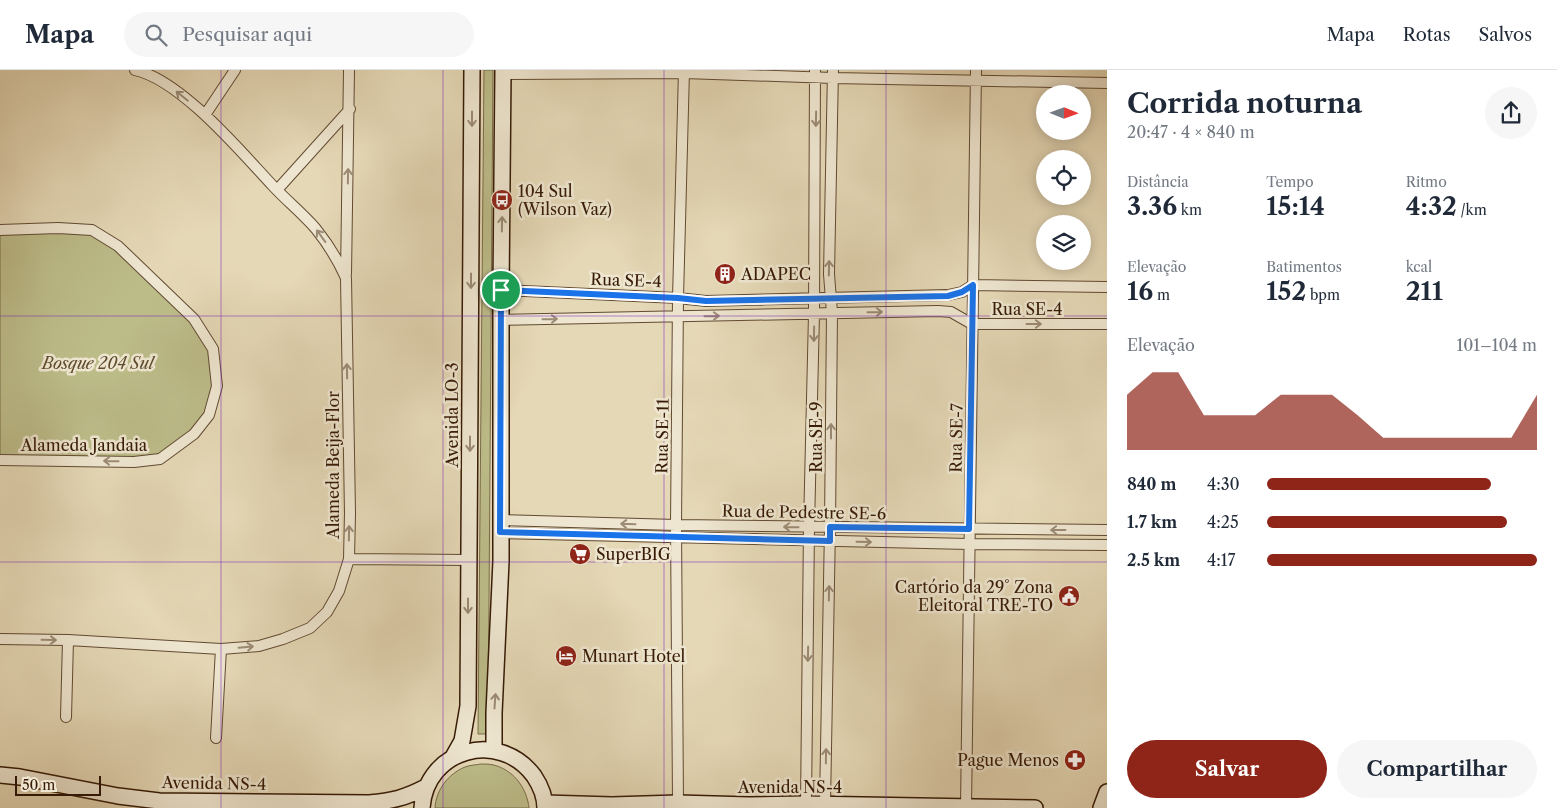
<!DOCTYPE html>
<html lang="pt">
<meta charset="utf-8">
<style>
:root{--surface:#fff;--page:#f6f6f7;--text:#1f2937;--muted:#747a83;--line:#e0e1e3;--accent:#8f2418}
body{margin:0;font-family:"Libre Caslon Text",serif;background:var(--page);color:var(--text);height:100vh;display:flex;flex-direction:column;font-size:19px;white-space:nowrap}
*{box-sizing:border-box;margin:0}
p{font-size:16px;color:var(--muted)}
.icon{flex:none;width:28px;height:28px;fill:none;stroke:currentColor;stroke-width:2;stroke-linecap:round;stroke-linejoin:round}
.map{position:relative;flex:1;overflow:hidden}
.drawer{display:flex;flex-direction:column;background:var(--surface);width:450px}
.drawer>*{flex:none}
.needle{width:32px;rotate:91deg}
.fabs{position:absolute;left:1036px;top:15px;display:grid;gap:10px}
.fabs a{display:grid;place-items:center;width:55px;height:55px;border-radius:50%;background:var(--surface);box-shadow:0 2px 12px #0003;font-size:25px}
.scale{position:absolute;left:15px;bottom:12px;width:86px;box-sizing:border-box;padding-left:5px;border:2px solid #371b06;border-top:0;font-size:14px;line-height:18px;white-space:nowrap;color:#371b06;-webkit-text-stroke:4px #eee6d0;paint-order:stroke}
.pin{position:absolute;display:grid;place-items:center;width:42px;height:42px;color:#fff;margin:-21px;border:2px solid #fff;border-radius:50%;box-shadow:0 1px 5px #0007}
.round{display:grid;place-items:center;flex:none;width:52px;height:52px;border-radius:26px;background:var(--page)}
.overview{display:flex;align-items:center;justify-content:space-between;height:85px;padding:0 20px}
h1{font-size:28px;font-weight:800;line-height:38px}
.metrics{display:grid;grid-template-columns:repeat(3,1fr);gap:8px;height:85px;padding:5px 20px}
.metrics div{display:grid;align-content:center}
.metrics b{font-size:25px;font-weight:800}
.metrics small{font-size:14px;font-weight:400}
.metrics p{font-size:14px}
.chart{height:140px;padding:10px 20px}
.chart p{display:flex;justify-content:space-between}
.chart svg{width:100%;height:90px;margin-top:5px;fill:var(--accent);opacity:.7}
.primary-button{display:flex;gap:10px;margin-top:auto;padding:10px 20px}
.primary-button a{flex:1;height:58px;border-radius:30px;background:var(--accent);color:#fff;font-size:20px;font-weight:800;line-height:58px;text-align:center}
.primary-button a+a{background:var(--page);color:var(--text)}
ul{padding:0 20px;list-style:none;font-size:16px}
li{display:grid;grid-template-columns:80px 60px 1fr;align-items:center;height:38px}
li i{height:12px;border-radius:6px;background:var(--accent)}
header{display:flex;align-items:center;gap:30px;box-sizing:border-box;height:70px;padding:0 25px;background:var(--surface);border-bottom:1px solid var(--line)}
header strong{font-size:24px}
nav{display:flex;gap:28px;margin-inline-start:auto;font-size:18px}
.search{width:350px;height:45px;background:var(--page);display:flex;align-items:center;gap:12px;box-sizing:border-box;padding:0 18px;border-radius:28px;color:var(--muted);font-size:19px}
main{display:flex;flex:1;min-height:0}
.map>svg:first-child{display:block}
</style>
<header>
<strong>Mapa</strong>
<div class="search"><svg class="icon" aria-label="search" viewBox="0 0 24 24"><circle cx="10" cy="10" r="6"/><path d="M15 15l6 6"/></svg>Pesquisar aqui</div>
<nav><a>Mapa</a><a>Rotas</a><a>Salvos</a></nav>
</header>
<main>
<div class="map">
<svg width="1107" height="738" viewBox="0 0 1107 738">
<rect width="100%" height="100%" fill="#e5d8b6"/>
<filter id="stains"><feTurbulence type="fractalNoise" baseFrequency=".004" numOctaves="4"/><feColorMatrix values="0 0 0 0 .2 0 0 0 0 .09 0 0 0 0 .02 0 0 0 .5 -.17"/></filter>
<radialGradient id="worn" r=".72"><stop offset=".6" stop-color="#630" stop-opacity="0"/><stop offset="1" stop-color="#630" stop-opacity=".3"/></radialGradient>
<path fill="#bcbc89" stroke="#7a6c48" d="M484,0H493L488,664H478Z
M0,160H92L118,176L194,249L213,279L217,316L209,345L160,389L0,390Z
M481,694C486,694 492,694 497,696C515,702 527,719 529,738H435C436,720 448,704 465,697C470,695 476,695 481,694Z"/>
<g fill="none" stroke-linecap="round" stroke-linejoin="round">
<g stroke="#624a32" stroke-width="12">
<path id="street" d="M503,4L684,3L833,8L1107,13
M205,45L235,0
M277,120L350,39
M0,160L58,158L92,160L118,176L194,249L213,279L217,316L209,345L194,364L160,389L134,392L0,390
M346,204L349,0
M501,220L678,228L706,231L948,225L962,222L973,215L1107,217
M501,250L938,241L951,242L972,254H1107
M500,450L676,455L1107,460
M500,463L969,474L1107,475
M349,489L469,490
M0,569L68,570L221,579L259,576L283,569L310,558L327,542L339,521L349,489L350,443L346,208C338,190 328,174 316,159C303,144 287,131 273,116C241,82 181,10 135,0
M66,647L68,570
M216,668L221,579
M678,733L676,455L678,228L684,0
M806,734L809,457L814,244L815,0
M825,734L830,457L832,243L829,204L833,0
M966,737L976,0"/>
</g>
<g stroke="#371b06" stroke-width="18">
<path id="secondary" d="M494,680V643L501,491V220L503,0
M453,687L462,671L468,636L472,0
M0,705L20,707L118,726L159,731L369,733C392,731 405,728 426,717
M545,733L612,735L678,733L749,735L806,734L1035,738
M422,738C426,679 499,659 534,706C540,715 545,727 545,738
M1101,738L1107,722"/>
</g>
<use href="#street" stroke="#eee6d0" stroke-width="10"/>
<use href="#secondary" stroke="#eee6d0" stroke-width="15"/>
</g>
<defs><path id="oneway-shaft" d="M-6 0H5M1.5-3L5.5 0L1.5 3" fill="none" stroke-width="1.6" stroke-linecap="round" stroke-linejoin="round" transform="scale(1.25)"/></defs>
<g stroke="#9c8b75">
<use href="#oneway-shaft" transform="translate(182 26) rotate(-141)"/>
<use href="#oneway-shaft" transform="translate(472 49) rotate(90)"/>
<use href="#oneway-shaft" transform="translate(816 49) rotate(91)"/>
<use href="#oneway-shaft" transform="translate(348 106) rotate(-89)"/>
<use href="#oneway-shaft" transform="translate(502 154) rotate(-89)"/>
<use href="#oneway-shaft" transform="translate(321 166) rotate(-126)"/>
<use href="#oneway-shaft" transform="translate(829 198) rotate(-89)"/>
<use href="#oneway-shaft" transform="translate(471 211) rotate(90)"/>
<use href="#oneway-shaft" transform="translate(875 242) rotate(-1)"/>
<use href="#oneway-shaft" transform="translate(712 246) rotate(-1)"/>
<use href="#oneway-shaft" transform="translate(550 249) rotate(-1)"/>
<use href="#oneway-shaft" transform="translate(1034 254)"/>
<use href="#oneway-shaft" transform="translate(814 264) rotate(91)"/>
<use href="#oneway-shaft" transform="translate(347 301) rotate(-91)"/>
<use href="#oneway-shaft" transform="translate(831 361) rotate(-90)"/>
<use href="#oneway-shaft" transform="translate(470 374) rotate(90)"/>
<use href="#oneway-shaft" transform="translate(111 391) rotate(-179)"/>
<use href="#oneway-shaft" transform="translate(628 454) rotate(-178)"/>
<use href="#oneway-shaft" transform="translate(791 457) rotate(-179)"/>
<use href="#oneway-shaft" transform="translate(1058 460) rotate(-180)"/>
<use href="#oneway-shaft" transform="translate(349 463) rotate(-89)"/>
<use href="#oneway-shaft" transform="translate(864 472) rotate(1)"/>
<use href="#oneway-shaft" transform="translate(829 523) rotate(-89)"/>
<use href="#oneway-shaft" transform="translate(468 536) rotate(90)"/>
<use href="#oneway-shaft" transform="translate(49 570) rotate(1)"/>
<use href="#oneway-shaft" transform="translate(246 577) rotate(-5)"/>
<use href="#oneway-shaft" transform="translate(808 584) rotate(91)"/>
<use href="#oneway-shaft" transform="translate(495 631) rotate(-86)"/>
<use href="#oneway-shaft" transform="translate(826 686) rotate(-89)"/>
</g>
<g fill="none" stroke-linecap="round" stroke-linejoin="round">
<g stroke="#fff" stroke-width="10">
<path id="route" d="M973,215L969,459L830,457V471L500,462L501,220L678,228L706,231L948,226L962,222Z"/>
</g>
<use href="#route" stroke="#1a73e8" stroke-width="6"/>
</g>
<path fill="none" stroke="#7b2cbf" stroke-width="1" stroke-opacity="0.55" d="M221,0V738M443,0V738M664,0V738M886,0V738M0,246H1107M0,492H1107"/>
<defs>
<g id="bus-disc" transform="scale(1.125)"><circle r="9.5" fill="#8f2418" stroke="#eee6d0"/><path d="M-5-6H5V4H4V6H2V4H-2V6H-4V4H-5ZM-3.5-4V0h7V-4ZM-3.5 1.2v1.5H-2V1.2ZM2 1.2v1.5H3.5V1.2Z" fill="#fff"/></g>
<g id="building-disc" transform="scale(1.125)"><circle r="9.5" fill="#8f2418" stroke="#eee6d0"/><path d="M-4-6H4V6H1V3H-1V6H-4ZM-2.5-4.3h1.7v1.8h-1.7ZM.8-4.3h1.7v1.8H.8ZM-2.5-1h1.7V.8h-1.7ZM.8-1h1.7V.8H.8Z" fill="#fff"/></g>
<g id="supermarket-disc" transform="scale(1.125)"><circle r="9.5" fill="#8f2418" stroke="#eee6d0"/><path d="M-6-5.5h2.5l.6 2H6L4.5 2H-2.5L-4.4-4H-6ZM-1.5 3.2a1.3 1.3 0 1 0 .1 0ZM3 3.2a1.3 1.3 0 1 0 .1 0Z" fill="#fff"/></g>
<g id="civic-disc" transform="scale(1.125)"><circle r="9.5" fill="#8f2418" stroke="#eee6d0"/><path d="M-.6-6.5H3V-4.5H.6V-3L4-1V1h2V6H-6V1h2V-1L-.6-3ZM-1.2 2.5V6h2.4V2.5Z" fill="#fff"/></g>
<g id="hotel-disc" transform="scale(1.125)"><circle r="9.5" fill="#8f2418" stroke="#eee6d0"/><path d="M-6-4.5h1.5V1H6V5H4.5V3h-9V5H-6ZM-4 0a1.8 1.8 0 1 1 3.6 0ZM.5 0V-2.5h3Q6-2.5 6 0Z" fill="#fff"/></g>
<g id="pharmacy-disc" transform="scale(1.125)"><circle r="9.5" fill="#8f2418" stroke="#eee6d0"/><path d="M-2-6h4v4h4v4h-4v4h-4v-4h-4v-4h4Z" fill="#fff"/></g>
</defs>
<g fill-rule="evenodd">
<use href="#bus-disc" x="502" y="130"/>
<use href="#building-disc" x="725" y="204"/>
<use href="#supermarket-disc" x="580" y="484"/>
<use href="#civic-disc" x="1069" y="526"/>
<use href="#hotel-disc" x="566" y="586"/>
<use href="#pharmacy-disc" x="1075" y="690"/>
</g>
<g text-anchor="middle" stroke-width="5" stroke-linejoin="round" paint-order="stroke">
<g font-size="16" fill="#371b06" stroke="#eee6d0" text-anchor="start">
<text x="518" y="127">104 Sul<tspan x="518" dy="18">(Wilson Vaz)</tspan></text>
<text x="741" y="210">ADAPEC</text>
<text x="596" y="490">SuperBIG</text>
<text x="1053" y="523" text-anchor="end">Cartório da 29° Zona<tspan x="1053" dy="18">Eleitoral TRE-TO</tspan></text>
<text x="582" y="592">Munart Hotel</text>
<text x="1059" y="696" text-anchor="end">Pague Menos</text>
</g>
<g font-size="16" fill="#371b06" stroke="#eee6d0">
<text transform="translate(626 210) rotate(2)" y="6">Rua SE-4</text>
<text x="1027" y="245">Rua SE-4</text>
<text transform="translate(452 345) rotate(-90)" y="6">Avenida LO-3</text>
<text transform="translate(662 366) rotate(-89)" y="6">Rua SE-11</text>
<text transform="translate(816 367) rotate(-90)" y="6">Rua SE-9</text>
<text transform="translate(956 368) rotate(-89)" y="6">Rua SE-7</text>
<text x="84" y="381">Alameda Jandaia</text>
<text transform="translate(333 395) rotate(-90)" y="6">Alameda Beija-Flor</text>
<text transform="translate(804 442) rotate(1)" y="6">Rua de Pedestre SE-6</text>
<text transform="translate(214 713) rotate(1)" y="6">Avenida NS-4</text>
<text x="790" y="723">Avenida NS-4</text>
</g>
<g font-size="16" font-style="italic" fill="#5f4b2d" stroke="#eee6d0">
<text x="98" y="299">Bosque 204 Sul</text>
</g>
</g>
<rect width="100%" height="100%" filter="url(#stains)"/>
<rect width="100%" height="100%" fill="url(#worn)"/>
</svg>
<div class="fabs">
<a><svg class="needle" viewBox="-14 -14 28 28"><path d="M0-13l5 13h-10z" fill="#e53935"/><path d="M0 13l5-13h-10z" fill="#747a83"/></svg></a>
<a><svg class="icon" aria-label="locate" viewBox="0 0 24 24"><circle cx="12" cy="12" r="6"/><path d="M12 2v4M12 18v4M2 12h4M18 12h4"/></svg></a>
<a><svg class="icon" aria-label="layers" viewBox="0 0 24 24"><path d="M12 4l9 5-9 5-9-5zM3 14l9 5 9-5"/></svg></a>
</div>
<div class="scale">50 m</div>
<div class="pin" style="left:501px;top:220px;background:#1e9e55"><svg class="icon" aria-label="arrive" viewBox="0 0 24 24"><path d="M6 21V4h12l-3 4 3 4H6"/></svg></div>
</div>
<section class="drawer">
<div class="overview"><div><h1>Corrida noturna</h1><p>20:47 · 4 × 840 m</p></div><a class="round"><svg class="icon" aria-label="share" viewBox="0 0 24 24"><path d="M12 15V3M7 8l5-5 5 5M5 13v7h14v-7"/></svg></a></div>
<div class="metrics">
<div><p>Distância</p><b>3.36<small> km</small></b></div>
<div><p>Tempo</p><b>15:14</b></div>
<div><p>Ritmo</p><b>4:32<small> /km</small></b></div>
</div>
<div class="metrics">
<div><p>Elevação</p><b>16<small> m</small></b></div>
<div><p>Batimentos</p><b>152<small> bpm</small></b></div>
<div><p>kcal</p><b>211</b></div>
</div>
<div class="chart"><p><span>Elevação</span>101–104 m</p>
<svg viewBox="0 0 160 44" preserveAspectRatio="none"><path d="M0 44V17L10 6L20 6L30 27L40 27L50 27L60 17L70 17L80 17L90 27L100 38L110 38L120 38L130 38L140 38L150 38L160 17V44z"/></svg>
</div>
<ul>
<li><b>840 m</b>4:30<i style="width:83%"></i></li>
<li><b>1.7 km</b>4:25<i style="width:89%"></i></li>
<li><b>2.5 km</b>4:17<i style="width:100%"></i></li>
</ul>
<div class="primary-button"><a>Salvar</a><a>Compartilhar</a></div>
</section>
</main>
